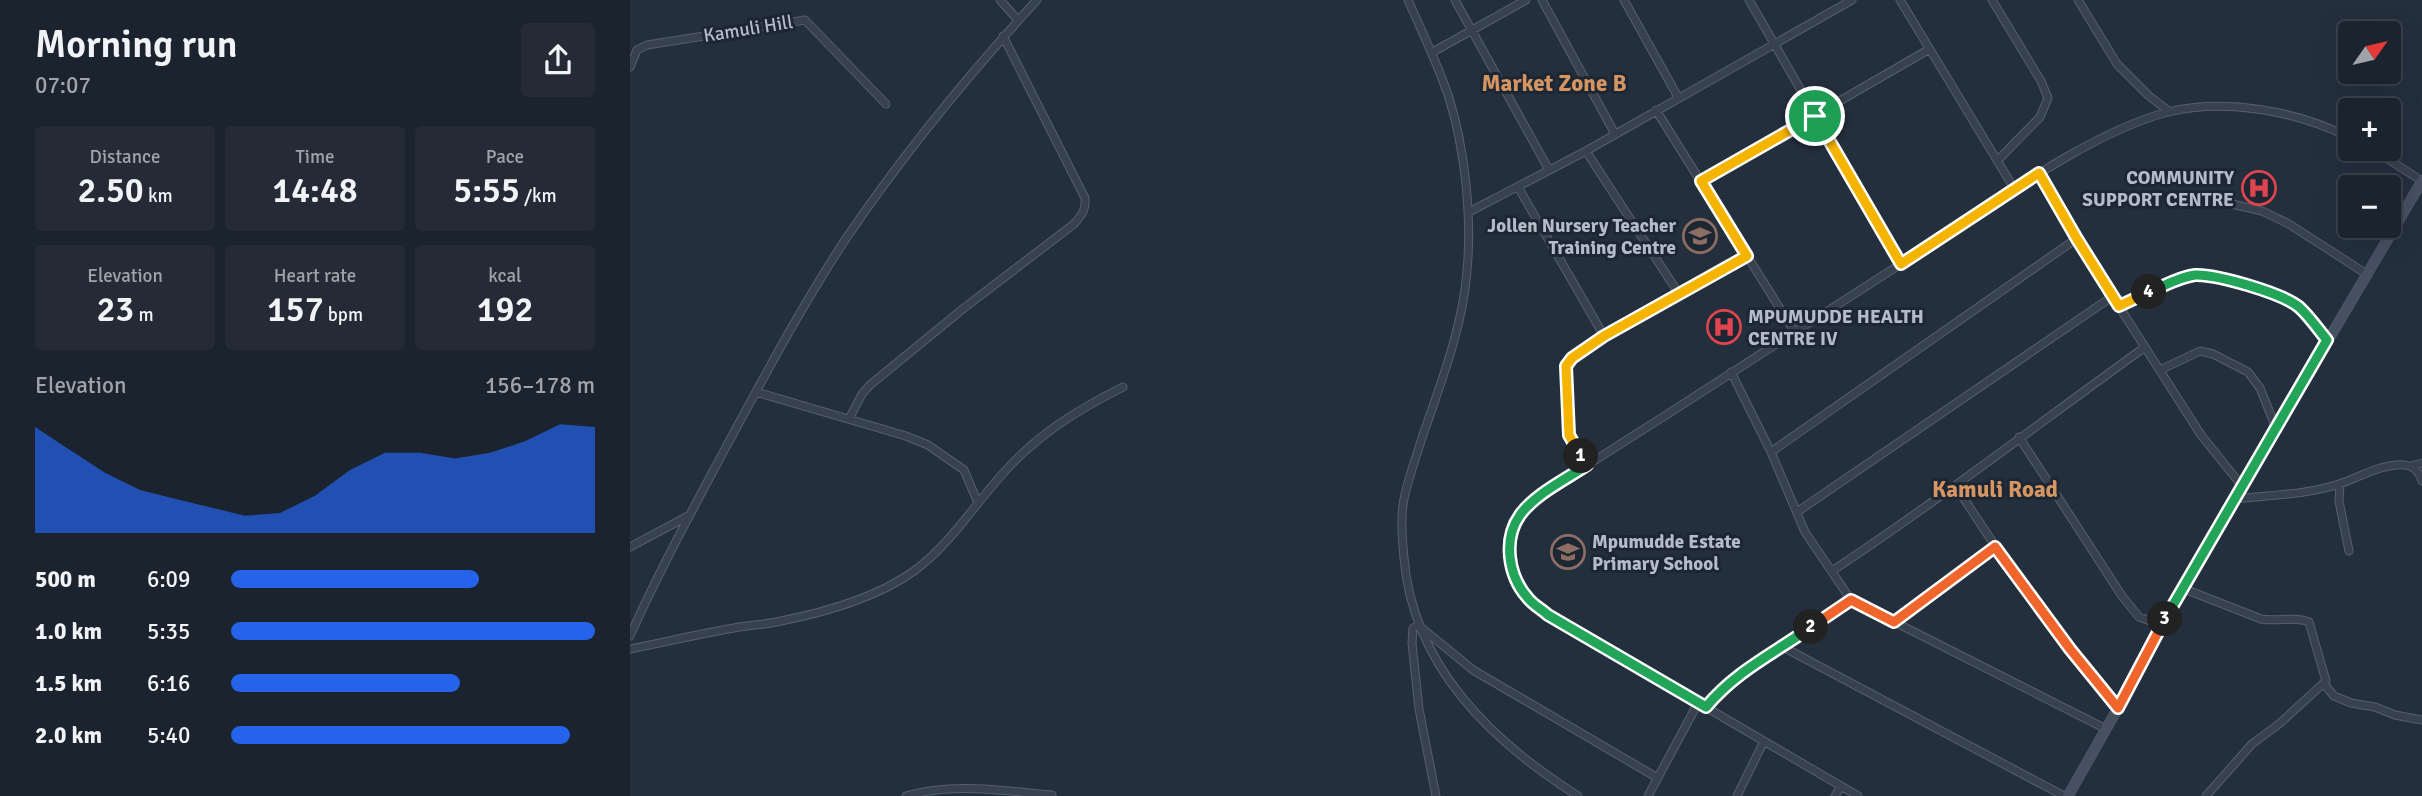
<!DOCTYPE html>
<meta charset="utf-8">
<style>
:root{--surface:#1b232e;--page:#242b36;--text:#f1f3f6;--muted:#a0a4aa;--line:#39404a;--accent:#2563eb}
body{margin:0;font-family:Signika,sans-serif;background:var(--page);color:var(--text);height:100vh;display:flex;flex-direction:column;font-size:26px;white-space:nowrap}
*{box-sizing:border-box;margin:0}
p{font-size:23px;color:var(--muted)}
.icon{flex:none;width:38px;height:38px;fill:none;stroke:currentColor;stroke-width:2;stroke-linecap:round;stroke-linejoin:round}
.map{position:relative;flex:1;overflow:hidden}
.panel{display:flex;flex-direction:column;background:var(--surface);width:630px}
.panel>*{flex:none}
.needle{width:46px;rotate:56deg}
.tools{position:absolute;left:1708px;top:21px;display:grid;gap:14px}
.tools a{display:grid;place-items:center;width:63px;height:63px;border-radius:7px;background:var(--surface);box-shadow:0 7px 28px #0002,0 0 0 2px var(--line);font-size:35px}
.pin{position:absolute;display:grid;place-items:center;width:60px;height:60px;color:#fff;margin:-30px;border:4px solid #fff;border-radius:50%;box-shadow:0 2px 7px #0007}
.km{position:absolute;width:35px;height:35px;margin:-18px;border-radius:50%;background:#222;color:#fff;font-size:19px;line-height:35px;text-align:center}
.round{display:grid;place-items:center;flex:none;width:74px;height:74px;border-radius:7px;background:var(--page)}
.headline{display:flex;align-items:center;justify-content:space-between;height:119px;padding:0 35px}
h1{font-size:38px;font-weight:600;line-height:52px}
.metrics{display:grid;grid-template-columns:repeat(3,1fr);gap:10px;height:119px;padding:7px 35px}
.metrics div{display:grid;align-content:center;border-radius:7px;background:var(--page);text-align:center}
.metrics b{font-size:35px;font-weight:600}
.metrics small{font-size:19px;font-weight:400}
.metrics p{font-size:19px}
.chart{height:196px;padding:14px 35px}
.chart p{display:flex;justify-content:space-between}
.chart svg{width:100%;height:126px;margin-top:7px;fill:var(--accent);opacity:.7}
ul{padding:0 35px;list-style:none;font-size:23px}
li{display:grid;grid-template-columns:112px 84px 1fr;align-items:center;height:52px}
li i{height:18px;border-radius:9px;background:var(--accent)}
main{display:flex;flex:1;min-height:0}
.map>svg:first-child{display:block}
</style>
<main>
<section class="panel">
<div class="headline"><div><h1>Morning run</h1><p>07:07</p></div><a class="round"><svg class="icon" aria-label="share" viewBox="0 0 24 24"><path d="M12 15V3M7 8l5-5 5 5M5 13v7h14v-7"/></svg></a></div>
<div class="metrics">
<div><p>Distance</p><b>2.50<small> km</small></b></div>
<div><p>Time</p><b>14:48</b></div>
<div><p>Pace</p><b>5:55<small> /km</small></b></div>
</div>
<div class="metrics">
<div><p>Elevation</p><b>23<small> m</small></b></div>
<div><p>Heart rate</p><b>157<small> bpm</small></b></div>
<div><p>kcal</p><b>192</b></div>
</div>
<div class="chart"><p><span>Elevation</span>156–178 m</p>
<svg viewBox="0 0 160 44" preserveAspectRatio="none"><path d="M0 44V7L10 15L20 23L30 29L40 32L50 35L60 38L70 37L80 31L90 22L100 16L110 16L120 18L130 16L140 12L150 6L160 7V44z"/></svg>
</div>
<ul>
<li><b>500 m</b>6:09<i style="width:68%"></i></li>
<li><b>1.0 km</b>5:35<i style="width:100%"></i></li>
<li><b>1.5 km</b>6:16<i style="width:63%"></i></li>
<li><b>2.0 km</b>5:40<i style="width:93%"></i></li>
</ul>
</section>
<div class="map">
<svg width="1792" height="796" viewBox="0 0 1792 796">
<rect width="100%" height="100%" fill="#242f3e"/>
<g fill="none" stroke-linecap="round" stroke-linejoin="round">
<g stroke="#565f6c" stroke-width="9">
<path id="street" d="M370,0L388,20
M778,0C792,32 808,64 819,98C835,149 842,217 837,271C831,348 794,419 775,494C770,514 772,537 774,558C783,666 861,741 948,796
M825,0L919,170
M912,0L985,134
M994,0L1048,97
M1119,0L1271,264
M1270,0L1385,190
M1362,0L1411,81L1418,98L1410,117L1367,161
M1448,0L1487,64L1519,96L1540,112
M801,53L896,0
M0,67L7,50L17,45L175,20L256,104
M1026,110L1164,331
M1742,149L1792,181
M956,151L1049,294
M1409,173L1446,239L1571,435L1612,486
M1071,181L1298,50
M888,187L974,336
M1602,204L1632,211L1659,224L1738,275
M839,212L956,151L1222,0
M1489,306L1551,278L1574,275L1605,281L1664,303L1697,340
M1530,370L1570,351L1583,354L1618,372L1630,388L1646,428
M1101,372L1141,452L1175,532L1221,600L1476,729
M126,392L276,436L298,445L334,470L348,503
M219,419L232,394L240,385L334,308L444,224C452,215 456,210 455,198L373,36
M1389,437L1492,596L1509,617L1532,625
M1141,452L1446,239
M957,465L939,435L936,366L942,358L974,336L1117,256
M1781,466L1792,463
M1710,484L1709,501L1719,551
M1326,486C1375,564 1429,638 1488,708
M1606,499C1640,495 1676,495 1709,484C1728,478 1747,466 1767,465C1780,464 1788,468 1792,481
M1167,512L1483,296
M0,547L58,516
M1202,571C1309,500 1411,422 1515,347
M1552,588L1631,619C1647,622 1664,616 1679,622L1696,681L1649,724L1622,744L1576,796
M1264,623L1365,547
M0,636C29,571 63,509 96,447C134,377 171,307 215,240C271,157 339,74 407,0
M1153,647L1434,796
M0,649C35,642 69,634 104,628C118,625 132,625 146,622C193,613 245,599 284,571C321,544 346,502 377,469C410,433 449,409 493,387
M1694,684L1704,696L1721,703L1745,707L1765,715L1792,720
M1076,707C1101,677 1122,668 1153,647C1176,632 1198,615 1221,600
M276,796C323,782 374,791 422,795
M806,796L789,709L782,643L783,628L788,625L843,670L1026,777
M1018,796L1068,703
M1107,796L1134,741
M1205,796L1211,786
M1228,796L918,615C911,609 903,604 897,598C877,576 875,543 889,518C897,502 919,491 934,481C966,459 1000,438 1033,417C1114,364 1196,313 1277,260C1331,225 1384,187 1440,155C1470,138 1503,121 1538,112C1595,98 1668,111 1720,138"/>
</g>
<g stroke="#565f6c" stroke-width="11">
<path id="secondary" d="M1438,796L1488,708L1552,588L1792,181"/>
</g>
<use href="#street" stroke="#38414e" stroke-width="7"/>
<use href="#secondary" stroke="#465061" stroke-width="10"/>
</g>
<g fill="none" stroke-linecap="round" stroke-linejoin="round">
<g stroke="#fff" stroke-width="14">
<path id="split-1" d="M951,456L939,435L936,366L942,358L974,336L1117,256L1071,181L1185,116"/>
</g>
<g stroke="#fff" stroke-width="14">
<path id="split-2" d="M951,456L957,465C935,480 905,494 890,515C873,539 878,575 897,597C902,604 911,609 918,615L1076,707C1106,671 1143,654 1181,627"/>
</g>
<g stroke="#fff" stroke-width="14">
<path id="split-3" d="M1181,627L1221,600L1264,622L1365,547L1440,649L1488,708L1535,619"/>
</g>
<g stroke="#fff" stroke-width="14">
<path id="split-4" d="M1519,292C1534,286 1549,277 1565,275C1586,274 1652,293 1669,307C1679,316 1688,329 1697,340L1535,619"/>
</g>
<g stroke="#fff" stroke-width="14">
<path id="split-5" d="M1185,116L1271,264L1409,173L1447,239L1489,306L1519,292"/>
</g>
<use href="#split-1" stroke="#f5b400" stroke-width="9"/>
<use href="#split-2" stroke="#22a559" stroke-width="9"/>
<use href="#split-3" stroke="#f0652b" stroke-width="9"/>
<use href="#split-4" stroke="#22a559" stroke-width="9"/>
<use href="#split-5" stroke="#f5b400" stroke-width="9"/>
</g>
<defs>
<g id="hospital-ring" transform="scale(1.75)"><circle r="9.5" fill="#1d2633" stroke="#e0444e" stroke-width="1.5"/><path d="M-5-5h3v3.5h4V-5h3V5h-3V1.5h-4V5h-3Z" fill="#e0444e"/></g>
<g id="school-ring" transform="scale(1.75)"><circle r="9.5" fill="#1d2633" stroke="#8d6e63" stroke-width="1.5"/><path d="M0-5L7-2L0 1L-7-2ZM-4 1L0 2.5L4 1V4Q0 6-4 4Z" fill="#8d6e63"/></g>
</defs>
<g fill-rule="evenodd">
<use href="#hospital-ring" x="1629" y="188"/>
<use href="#school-ring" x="1070" y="236"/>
<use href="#hospital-ring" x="1094" y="327"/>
<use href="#school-ring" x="938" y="552"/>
</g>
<g text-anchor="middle" stroke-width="6" stroke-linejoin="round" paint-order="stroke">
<g font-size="19" fill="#b4bcc9" stroke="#1d2633">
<text transform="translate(118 28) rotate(-9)" y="7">Kamuli Hill</text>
</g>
<g font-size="19" font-weight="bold" fill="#b4bcc9" stroke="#1d2633" text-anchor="end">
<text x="1604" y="184">COMMUNITY<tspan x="1604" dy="22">SUPPORT CENTRE</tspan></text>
<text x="1046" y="232">Jollen Nursery Teacher<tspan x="1046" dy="22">Training Centre</tspan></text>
<text x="1118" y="323" text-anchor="start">MPUMUDDE HEALTH<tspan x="1118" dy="22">CENTRE IV</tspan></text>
<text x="962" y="548" text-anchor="start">Mpumudde Estate<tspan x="962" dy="22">Primary School</tspan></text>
</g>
<g font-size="23" font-weight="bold" fill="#d59563" stroke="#1d2633">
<text x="924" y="91">Market Zone B</text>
<text x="1365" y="497">Kamuli Road</text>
</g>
</g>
</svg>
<div class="tools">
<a><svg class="needle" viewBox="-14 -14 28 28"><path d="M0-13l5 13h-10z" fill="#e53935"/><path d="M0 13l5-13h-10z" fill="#a0a4aa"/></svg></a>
<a>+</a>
<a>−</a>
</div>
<div class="pin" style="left:1185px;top:116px;background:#1e9e55"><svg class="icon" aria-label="arrive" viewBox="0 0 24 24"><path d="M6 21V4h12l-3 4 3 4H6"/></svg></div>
<b class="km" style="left:951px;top:456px">1</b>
<b class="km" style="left:1181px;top:627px">2</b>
<b class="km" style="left:1535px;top:619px">3</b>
<b class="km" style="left:1519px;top:292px">4</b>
</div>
</main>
